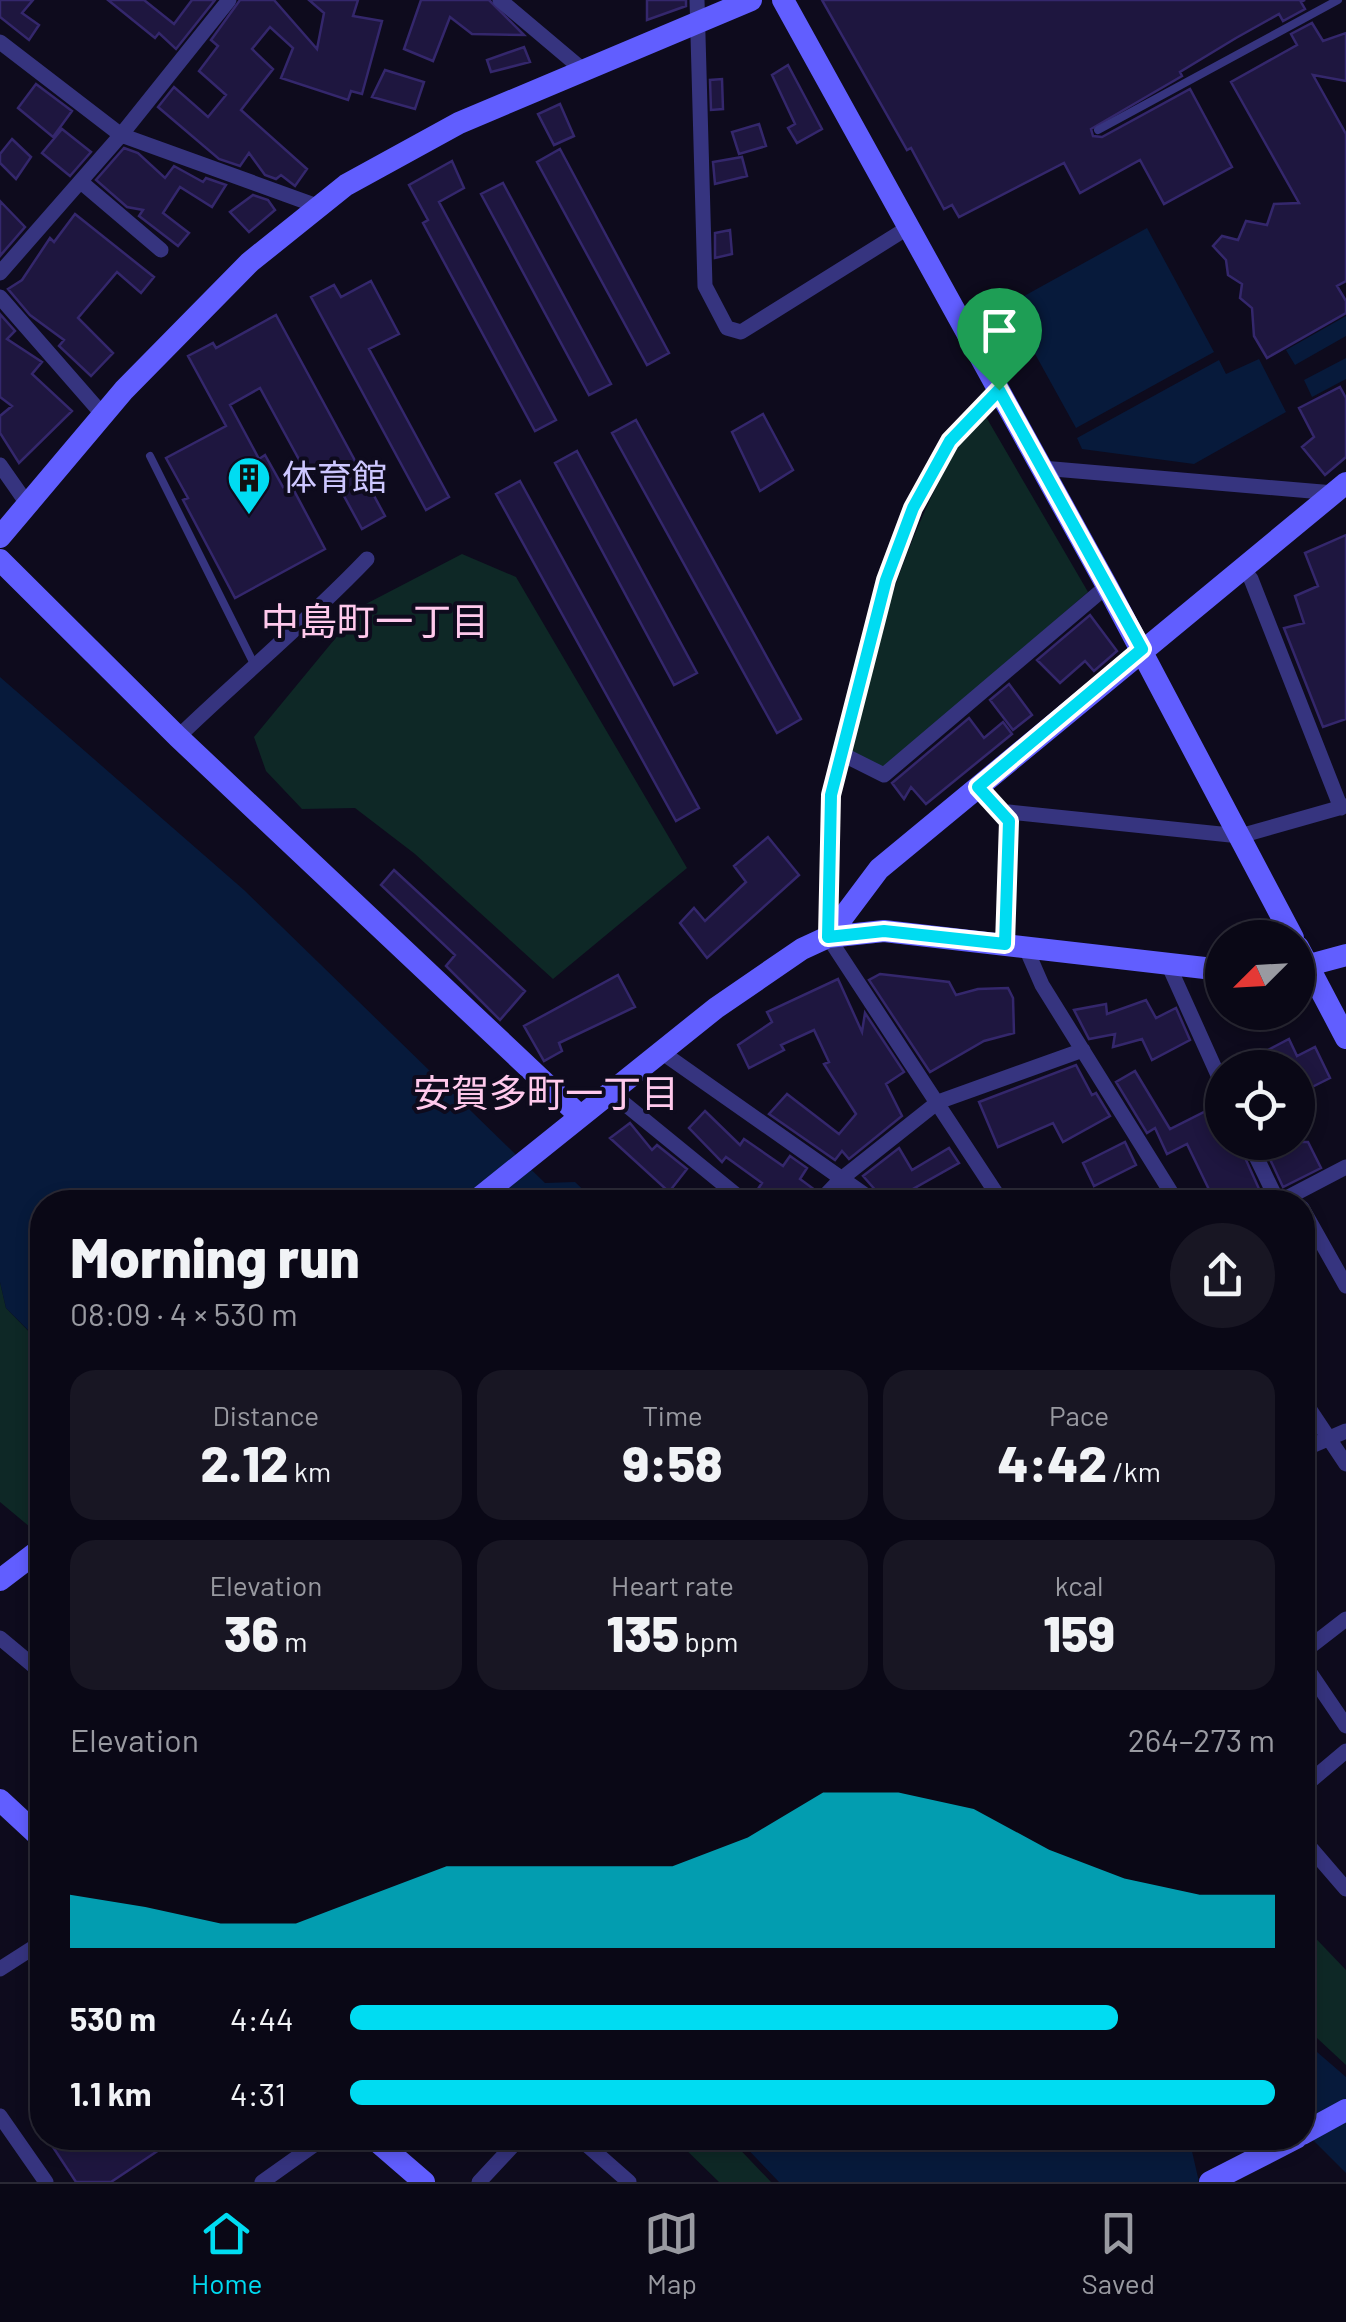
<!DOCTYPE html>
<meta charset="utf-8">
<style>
:root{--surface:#0a0816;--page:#181623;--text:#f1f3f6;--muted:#999aa1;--line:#2a2935;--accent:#00dcf2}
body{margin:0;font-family:Barlow,"Noto Sans JP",sans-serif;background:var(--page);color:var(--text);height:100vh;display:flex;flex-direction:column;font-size:38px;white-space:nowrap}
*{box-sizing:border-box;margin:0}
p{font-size:32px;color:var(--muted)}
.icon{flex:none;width:55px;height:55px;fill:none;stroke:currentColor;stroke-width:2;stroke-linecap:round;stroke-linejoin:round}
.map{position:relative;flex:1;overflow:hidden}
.sheet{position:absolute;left:30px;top:1190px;width:1285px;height:960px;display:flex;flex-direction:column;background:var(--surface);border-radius:40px;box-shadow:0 5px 15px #0003,0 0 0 2px var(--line)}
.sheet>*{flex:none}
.needle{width:65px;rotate:246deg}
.tools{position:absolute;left:1205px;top:920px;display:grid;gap:20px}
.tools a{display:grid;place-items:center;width:110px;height:110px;border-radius:50%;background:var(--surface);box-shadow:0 5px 15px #0003,0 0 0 2px var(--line);font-size:50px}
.pin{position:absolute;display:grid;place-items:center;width:85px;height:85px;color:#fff;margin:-102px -42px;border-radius:50% 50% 50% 0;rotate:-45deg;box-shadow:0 0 10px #0007}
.pin .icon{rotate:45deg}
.round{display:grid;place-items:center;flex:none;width:105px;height:105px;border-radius:52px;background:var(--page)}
.head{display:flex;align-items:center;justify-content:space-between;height:170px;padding:0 40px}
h1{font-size:55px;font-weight:800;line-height:75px}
.figures{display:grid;grid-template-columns:repeat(3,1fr);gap:15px;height:170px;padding:10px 40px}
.figures div{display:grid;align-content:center;border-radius:25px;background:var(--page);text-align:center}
.figures b{font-size:50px;font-weight:800}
.figures small{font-size:28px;font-weight:400}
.figures p{font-size:28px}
.chart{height:280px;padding:20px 40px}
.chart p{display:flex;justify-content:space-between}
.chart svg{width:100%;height:180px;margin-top:10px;fill:var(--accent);opacity:.7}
ul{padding:0 40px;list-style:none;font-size:32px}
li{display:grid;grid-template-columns:160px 120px 1fr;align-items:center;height:75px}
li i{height:25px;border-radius:12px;background:var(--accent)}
.dock{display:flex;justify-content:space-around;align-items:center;height:140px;border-top:2px solid var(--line);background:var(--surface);font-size:28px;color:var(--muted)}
.dock a{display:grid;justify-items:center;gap:5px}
.dock .active{color:var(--accent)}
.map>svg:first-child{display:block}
</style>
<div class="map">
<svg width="1346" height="2182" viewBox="0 0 1346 2182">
<rect width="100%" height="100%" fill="#0e0b1d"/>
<path fill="#0e2826" d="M982,410L1088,592L882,771L850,754C875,636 912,509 982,410Z
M462,554L516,577L687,868L553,979L415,854L355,808L302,809L266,771L254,737L362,606Z
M0,1282L6,1308L42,1345V1537L0,1502Z
M1302,1924L1346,1970V2065L1303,2025Z
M674,2138H729L771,2182H719Z"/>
<path fill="#071a3b" d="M1147,228L1214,352L1076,428L1008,305Z
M1346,316V336L1295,365L1286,350Z
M1346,358V379L1312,397L1304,380Z
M1259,359L1286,412L1194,464L1082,449L1077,438L1219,360L1226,374Z
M0,677L244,890L545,1183L575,1182L596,1202H42V1344L6,1308L0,1282Z
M1302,2039L1346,2077V2173L1303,2130Z
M737,2138H1189L1199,2182H779Z"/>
<path fill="#1e163f" stroke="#34276c" stroke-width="2.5" d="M0,0H33L22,13L39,25L29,40L0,17Z
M108,0H144L174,24L192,0H215L176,49L159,33L155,38Z
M240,0H274L317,49L324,13L309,0H358L353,16L382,21L362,94L351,91L348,100L281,78L293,48L270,27L252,49L273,69L241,110L307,169L295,186L281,175L276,179L265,175L249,153L240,166L219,159L158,107L174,87L208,117L226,95L199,71L218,46L211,40Z
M421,0H489L524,35L472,34L450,17L433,61L404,49Z
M647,0H686V6L647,20Z
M822,0H1305L1301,2L1305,9L1283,21L1279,14L1236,38L1180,72L1182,76L1091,129L1093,136L1102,137L1190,89L1232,167L1164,204L1140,160L1080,193L1064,163L959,217L952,205L944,209L911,148L907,150Z
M1312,23L1323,41L1346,33V81L1313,75L1346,134V281L1337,286L1346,301V313L1267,358L1254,336L1252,308L1240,298L1242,284L1228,275L1226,260L1213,246L1222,236L1238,240L1246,221L1267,225L1274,204L1299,203L1231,82L1297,45L1291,34Z
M524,47L530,62L491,72L487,60Z
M788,65L822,129L797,143L788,128L795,124L772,75Z
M385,70L424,82L415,109L372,97Z
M722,79L723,109L711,110L710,80Z
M36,84L72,111L53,137L18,108Z
M560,104L574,136L554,145L538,114Z
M759,124L766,146L739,154L732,132Z
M62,129L91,152L70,176L42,153Z
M12,139L31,157L16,179L0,163V154Z
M124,148L138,153L165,178L174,166L203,182L206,178L226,185L212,207L180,187L163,213L189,233L178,246L139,216L143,210L127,207L96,180Z
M560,149L669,353L647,365L537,162Z
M742,157L747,176L715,184L713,162Z
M452,161L464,188L439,202L556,420L535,431L423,223L428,220L409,185Z
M503,183L611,384L589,395L481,194Z
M253,195L268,200L275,210L249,232L230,212Z
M0,201L25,227L0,256Z
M75,214L154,277L141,293L117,272L78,318L113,353L91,376L59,346L64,340L30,315L8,289L22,280L50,238L54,242Z
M730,230L732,254L715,258V233Z
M371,281L399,334L369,349L449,497L426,510L311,297L334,285L341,297Z
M0,314L15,331L7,339L42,362L32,374L72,411L19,463L0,433V416L12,406L0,397Z
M276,315L385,516L362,529L327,465L308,476L260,388L230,405L259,459L265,455L283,487L290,483L325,549L235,598L183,500L188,498L166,458L226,426L188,356L213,343L216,348Z
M1340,387L1346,398V457L1325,475L1302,447L1314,437L1299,408Z
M763,414L793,470L760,491L732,432Z
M636,420L801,719L777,733L612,433Z
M577,451L697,673L674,685L555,463Z
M520,481L699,808L676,821L496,494Z
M1346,535V719L1323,727L1284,628L1304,623L1295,596L1318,586L1305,553Z
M1090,615L1117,651L1094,671L1085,661L1060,683L1037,660Z
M1009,684L1032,715L1013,730L990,700Z
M969,718L984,738L1003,722L1012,734L926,804L911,787L904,799L892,783Z
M768,837L799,875L707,958L680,923L694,908L705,921L746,882L734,866Z
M394,870L525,991L500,1020L446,966L455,955L381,885Z
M880,974L949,982L956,995L978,989L1008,988L1013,998L1014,1033L984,1041L930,1072L869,980Z
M618,975L635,1007L559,1043L562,1051L544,1061L524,1026Z
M838,979L862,1032L865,1013L904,1072L886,1084L902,1116L849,1159L842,1151L835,1160L769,1114L787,1094L839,1134L856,1114L824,1064L829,1062L814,1030L781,1045L784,1050L749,1068L738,1045L772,1022L767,1012Z
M1146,1000L1156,1018L1176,1008L1190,1040L1152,1060L1142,1039L1113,1047L1115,1034L1089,1039L1074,1010L1106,1004L1107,1014Z
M1289,1039L1297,1056L1315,1047L1330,1078L1298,1094V1068H1266L1260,1054Z
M1076,1065L1092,1095L1096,1093L1110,1116L1063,1142L1053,1123L998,1147L979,1102Z
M1135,1071L1170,1129L1218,1105L1222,1142H1238L1264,1200L1215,1202L1187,1144L1167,1154L1155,1128L1147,1133L1116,1082Z
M705,1111L740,1145L744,1139L783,1166L790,1156L807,1168L800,1179L815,1190L808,1202H756L754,1195L762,1183L726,1157L722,1162L689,1128Z
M630,1123L652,1150L657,1145L687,1169L669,1192L610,1138Z
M1125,1142L1136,1165L1094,1186L1083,1163Z
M1262,1142H1308L1321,1168L1283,1187Z
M899,1148L912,1170L949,1148L959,1163L913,1189L930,1202H886L863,1176Z
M47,2138H177L111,2182H76Z"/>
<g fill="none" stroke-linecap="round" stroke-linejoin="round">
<path stroke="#36347f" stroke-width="8" d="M1098,130L1338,0
M150,456L254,664"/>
<path stroke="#36347f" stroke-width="15" d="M500,0L583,70
M697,0L705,286L727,328L741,332L909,227
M0,42L121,135L320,207
M81,182L161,250
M0,273L121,135L229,0
M0,297L103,415
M999,390L949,441L913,508L886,579L831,795L828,937L1002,1202
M0,465L28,505
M1042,468L1334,493
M1242,568L1251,579L1341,808
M178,737C240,677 307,622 367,559
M844,755L884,775L1107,586
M978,787L1009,821
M1005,944L1009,812L1240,836L1346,806
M1025,946L1042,985L1177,1202
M1168,964L1222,1084
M660,1051L875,1202
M609,1091L745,1202
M1249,1142L1278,1202
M819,1202L841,1179L938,1102L1083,1050
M1279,1202L1346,1167
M1302,1208L1346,1286
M1302,1398L1346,1464
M1302,1450L1346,1431
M0,1638L42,1673
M1302,1653L1346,1619
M1302,1661L1346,1726
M1302,1788L1346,1751
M1302,1838L1346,1889
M0,1969L42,1942
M0,2116L46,2182
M579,2138L629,2182
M262,2182L324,2138
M479,2182L520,2138"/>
<path stroke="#615eff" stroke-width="22" d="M783,0L1107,586L1293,938
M0,537L124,390L250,262L346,185L459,123L751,0
M0,560L178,737L579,1115
M828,937L879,869L1346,483
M1298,947L1346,1038
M1298,968L1346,955
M474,1202L716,1008L802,949L828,937L884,931L1222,970
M0,1580L42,1548
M0,1800L42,1839
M1302,2134L1346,2110
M373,2138L424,2182
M1210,2182L1296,2138"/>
</g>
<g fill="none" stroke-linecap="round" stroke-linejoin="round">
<g stroke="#fff" stroke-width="20">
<path id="route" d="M999,390L1142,649L978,787L1009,821L1005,944L884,931L828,937L831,795L886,580L913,508L950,441Z"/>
</g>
<use href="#route" stroke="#00dcf2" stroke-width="12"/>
</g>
<defs>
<g id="building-pin" transform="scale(2.25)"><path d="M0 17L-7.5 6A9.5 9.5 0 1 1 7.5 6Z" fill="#00dcf2" stroke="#0e0b1d"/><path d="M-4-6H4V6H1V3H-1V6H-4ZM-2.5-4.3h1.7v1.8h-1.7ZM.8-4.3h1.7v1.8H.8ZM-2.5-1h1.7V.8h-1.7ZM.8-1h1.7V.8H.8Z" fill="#111"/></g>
</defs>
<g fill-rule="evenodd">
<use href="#building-pin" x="249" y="478"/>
</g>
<g text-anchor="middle" stroke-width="8" stroke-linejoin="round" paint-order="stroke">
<g font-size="35" fill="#cdc7ff" stroke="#0e0b1d" text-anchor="start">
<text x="282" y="490">体育館</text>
</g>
<g font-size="38" fill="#ffc9ec" stroke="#0e0b1d">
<text x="375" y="635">中島町一丁目</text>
<text x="546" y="1107">安賀多町一丁目</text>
</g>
</g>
</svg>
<div class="tools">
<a><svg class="needle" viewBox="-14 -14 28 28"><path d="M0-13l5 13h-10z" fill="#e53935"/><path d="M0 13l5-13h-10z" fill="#999aa1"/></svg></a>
<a><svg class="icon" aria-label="locate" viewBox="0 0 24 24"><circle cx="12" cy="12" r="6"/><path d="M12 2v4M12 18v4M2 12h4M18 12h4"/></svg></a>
</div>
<div class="pin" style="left:999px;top:390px;background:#1e9e55"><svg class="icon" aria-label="arrive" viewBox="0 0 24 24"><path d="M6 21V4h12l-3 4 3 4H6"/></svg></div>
<section class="sheet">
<div class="head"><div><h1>Morning run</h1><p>08:09 · 4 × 530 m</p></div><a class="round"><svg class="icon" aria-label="share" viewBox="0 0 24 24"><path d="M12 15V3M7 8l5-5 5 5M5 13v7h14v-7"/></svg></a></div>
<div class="figures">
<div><p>Distance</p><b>2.12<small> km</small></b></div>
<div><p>Time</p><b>9:58</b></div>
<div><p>Pace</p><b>4:42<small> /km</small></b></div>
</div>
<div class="figures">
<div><p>Elevation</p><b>36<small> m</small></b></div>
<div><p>Heart rate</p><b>135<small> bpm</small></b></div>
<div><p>kcal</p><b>159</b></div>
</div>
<div class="chart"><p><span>Elevation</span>264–273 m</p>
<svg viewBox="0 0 160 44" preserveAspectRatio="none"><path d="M0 44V31L10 34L20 38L30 38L40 31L50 24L60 24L70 24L80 24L90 17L100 6L110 6L120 10L130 20L140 27L150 31L160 31V44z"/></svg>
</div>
<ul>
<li><b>530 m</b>4:44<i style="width:83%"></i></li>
<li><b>1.1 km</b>4:31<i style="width:100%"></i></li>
</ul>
</section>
</div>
<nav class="dock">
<a class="active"><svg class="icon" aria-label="home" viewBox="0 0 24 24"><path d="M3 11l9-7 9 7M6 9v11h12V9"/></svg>Home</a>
<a><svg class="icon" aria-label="map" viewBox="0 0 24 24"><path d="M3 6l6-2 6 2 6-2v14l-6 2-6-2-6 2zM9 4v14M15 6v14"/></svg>Map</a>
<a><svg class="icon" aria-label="saved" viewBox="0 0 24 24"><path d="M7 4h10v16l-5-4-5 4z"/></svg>Saved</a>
</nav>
